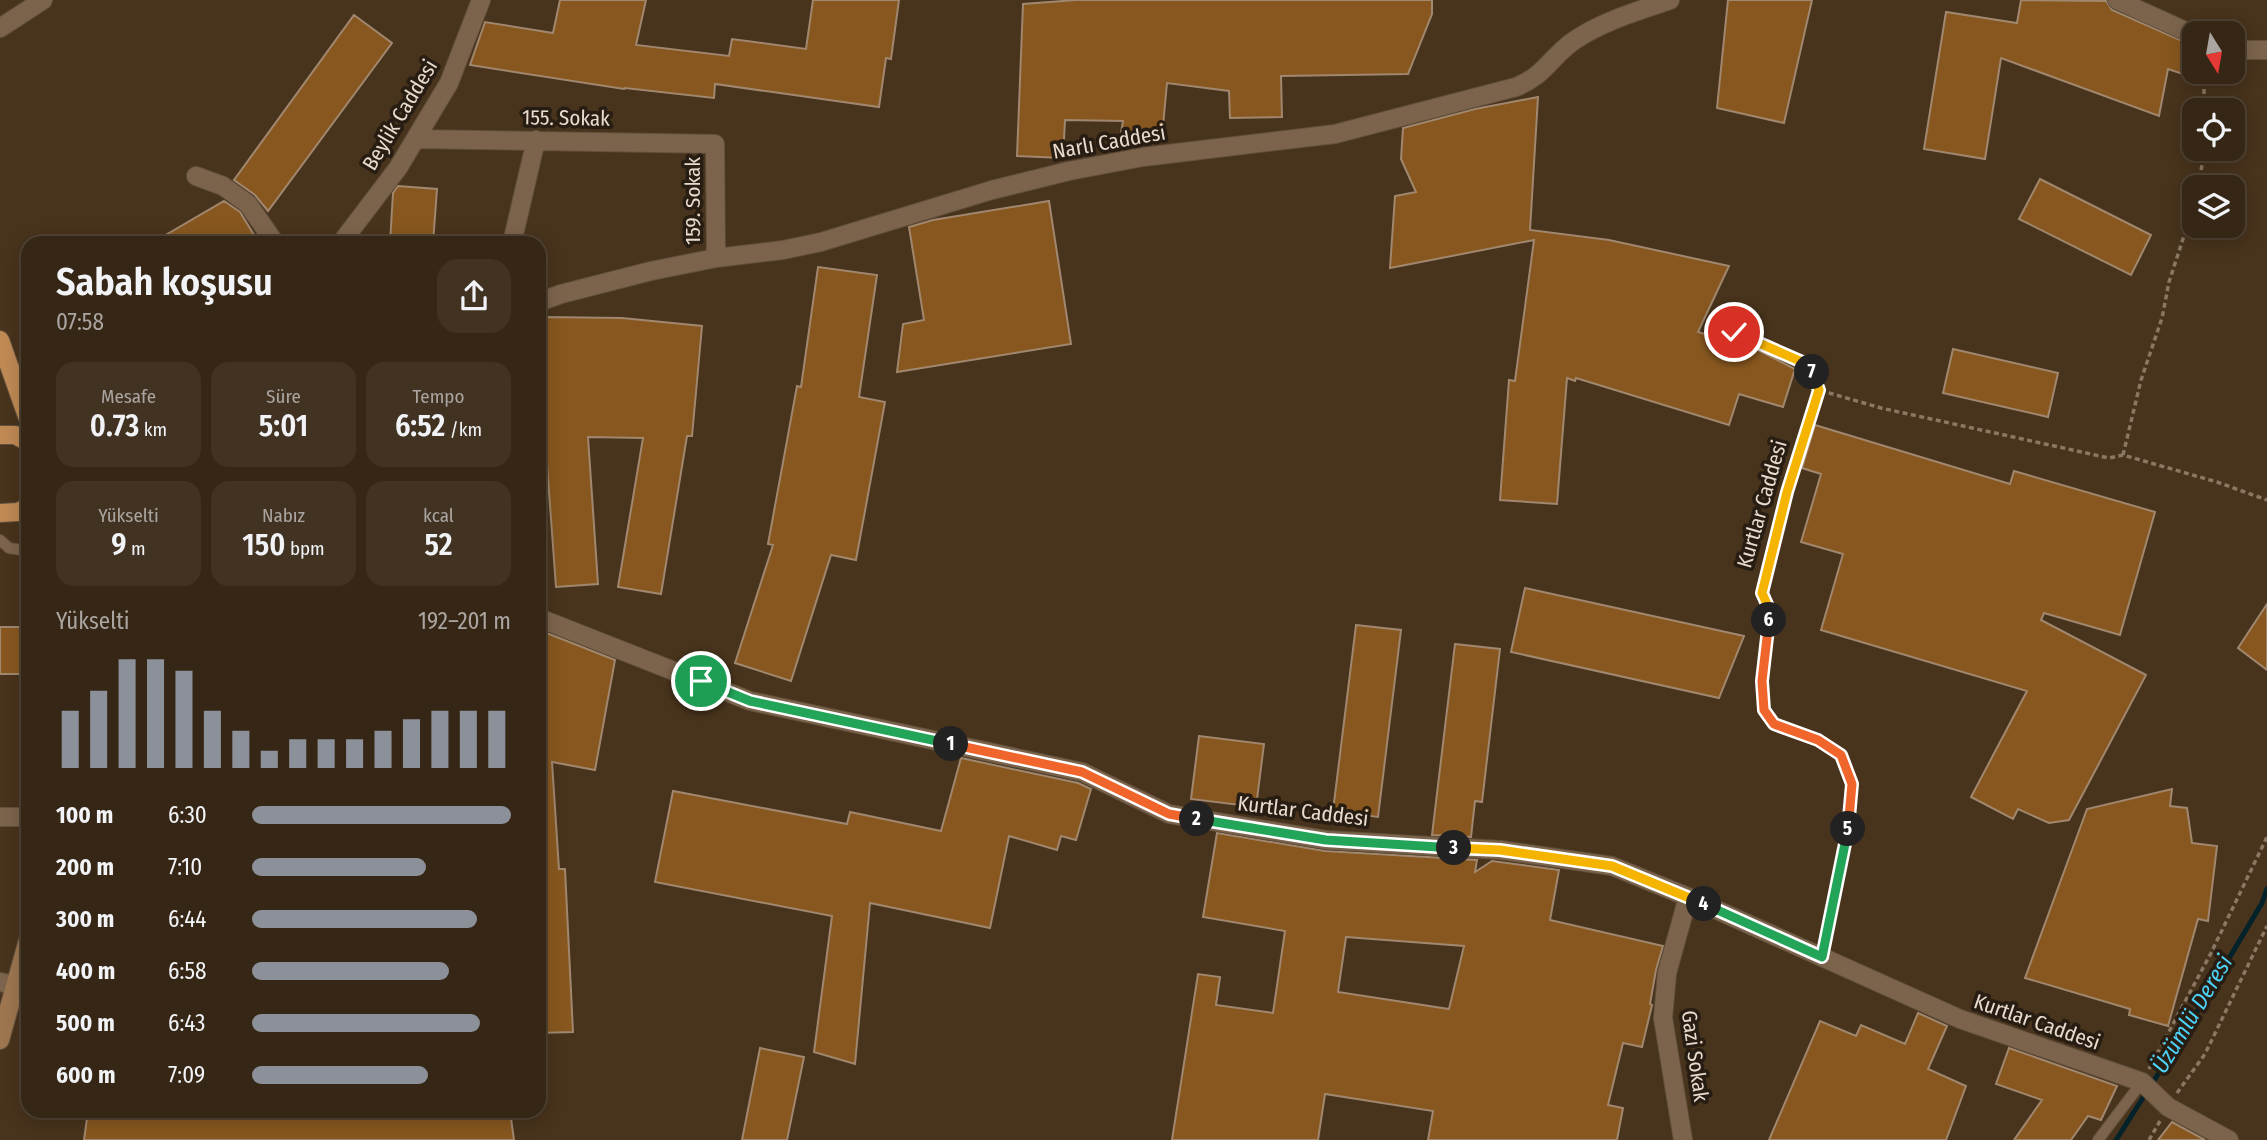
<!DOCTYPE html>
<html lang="tr">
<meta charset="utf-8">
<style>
:root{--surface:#362615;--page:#413222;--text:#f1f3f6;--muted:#aaa5a0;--line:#504334;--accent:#8c9099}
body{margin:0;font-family:"Fira Sans Condensed",sans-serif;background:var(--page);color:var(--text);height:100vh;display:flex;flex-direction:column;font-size:26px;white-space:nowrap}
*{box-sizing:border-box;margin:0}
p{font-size:23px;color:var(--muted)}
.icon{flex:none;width:38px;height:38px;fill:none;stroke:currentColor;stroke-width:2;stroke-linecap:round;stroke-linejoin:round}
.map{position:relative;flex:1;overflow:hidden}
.side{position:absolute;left:21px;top:236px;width:525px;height:882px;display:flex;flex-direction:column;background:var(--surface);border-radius:21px;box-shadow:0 4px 18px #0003,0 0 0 2px var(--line)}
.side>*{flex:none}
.needle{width:46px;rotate:169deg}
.controls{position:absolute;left:2182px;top:21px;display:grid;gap:14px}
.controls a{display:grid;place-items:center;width:63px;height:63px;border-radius:14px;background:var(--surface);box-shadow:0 4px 18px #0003,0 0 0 2px var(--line);font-size:35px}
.pin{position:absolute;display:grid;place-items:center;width:60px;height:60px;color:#fff;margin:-30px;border:4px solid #fff;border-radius:50%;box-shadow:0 2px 7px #0007}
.km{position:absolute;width:35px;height:35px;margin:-18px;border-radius:50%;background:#222;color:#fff;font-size:19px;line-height:35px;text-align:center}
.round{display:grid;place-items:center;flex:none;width:74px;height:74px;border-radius:21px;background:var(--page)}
.head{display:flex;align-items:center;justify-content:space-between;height:119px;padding:0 35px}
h1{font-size:38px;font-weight:600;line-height:52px}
.stats{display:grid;grid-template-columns:repeat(3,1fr);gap:10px;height:119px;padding:7px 35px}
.stats div{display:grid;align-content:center;border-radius:18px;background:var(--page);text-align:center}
.stats b{font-size:30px;font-weight:600}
.stats small{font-size:19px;font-weight:400}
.stats p{font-size:19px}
.chart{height:196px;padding:14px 35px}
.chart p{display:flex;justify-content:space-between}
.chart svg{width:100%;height:126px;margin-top:7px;stroke:var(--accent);stroke-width:6}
ul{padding:0 35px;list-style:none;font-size:23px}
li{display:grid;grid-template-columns:112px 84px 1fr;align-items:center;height:52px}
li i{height:18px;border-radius:9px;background:var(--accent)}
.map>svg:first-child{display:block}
</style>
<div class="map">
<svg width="2267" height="1140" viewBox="0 0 2267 1140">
<rect width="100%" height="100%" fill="#48331c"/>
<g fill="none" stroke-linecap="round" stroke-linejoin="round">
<path stroke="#04222a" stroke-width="5" d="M2116,1140L2185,1032L2262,903L2267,889"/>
</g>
<path fill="#87571f" stroke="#a0876e" stroke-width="2" fill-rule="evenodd" d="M560,0H646L636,45L729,56L732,39L806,49L813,0H899L891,59L886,58L879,107L715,84L714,98L625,88L624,89L470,65L485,22L553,33Z
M1076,0H1432V14L1408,74L1281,76L1282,117L1230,118L1229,91L1167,83L1162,137L1121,133L1123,121L1065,120L1063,158L1017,156L1023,4Z
M1728,0H1812L1784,123L1717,108Z
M2021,0L2106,1L2112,10L2194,46L2186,75L2168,69L2159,116L2001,58L1985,159L1924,149L1946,12L2017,23Z
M354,15L392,43L268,211L255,195L234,180Z
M1538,97L1530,230L1609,240L1729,266L1698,332L1758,350L1795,369L1783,407L1739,394L1729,425L1576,378L1575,381L1567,378L1557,504L1500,500L1509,380L1515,381L1534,240L1390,268L1395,196L1416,192L1401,159L1403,128L1475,109Z
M2040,179L2151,235L2131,275L2019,219Z
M398,186L437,189L433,243H390L393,193Z
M224,201L240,212L259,243H152Z
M1049,201L1071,344L897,372L903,324L924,320L909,227L933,220Z
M818,267L877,275L859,397L885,402L856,560L831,555L791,681L735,663L773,545L768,544L797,386L801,387Z
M544,317L622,318L702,326L692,436H687L661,594L618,587L643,438L588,437L598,584L556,587L545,437L541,436Z
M1953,349L2058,373L2048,417L1943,393Z
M1815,425L2010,484L2014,471L2155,512L2120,635L2044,613L2041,620L2146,675L2069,820L2049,823L2018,809L2013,819L1971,797L2027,691L1821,630L1843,554L1801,542L1821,474L1802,468Z
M1525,588L1744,636L1719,698L1511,652Z
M2267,604V670L2238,648Z
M1356,625L1401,630L1378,817L1333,811Z
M0,627H28V674H0Z
M539,630L615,660L595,770L552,762L559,869H565L573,1032L539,1033Z
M1455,644L1500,649L1482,802L1475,801L1471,837L1432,835Z
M1199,736L1264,744L1256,807L1191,799Z
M961,758L1078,783L1091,789L1076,840L1061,836L1057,850L1009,836L990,928L870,903L855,1064L814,1052L832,916L655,882L673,791L847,824L850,812L941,831Z
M2172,789L2170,806L2187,808L2192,843L2217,846L2208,921L2198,919L2168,1026L2129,1015L2130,1009L2025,978L2087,809Z
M1217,833L1325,851L1477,860L1475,872L1492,861L1559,870L1550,920L1663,946L1656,970L1650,1004L1652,1005L1642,1047L1623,1043L1608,1105L1623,1108L1617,1140H1428L1433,1111L1325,1094L1318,1140H1172L1198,974L1220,977L1216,1005L1273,1013L1285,931L1203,917ZM1346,937L1464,946L1449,1009L1338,992Z
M1918,1013L1947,1026L1928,1069L1966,1086L1946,1140H1769L1820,1021L1856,1036L1861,1025L1905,1044Z
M760,1048L804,1057L787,1140H742Z
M2009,1048L2117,1086L2101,1120L2088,1116L2071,1140H2014L2042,1100L1996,1084Z
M88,1111H196L226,1115L227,1111H305L362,1115L363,1111H510L514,1140H84Z
M2172,1122L2205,1140H2158Z"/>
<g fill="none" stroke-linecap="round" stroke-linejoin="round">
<g stroke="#62503d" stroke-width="12">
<path id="lane" d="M0,540L9,548L28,551
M2098,1140L2142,1082"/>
</g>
<g stroke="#62503d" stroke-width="20">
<path id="street" d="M2117,0L2194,35
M0,28L43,0
M2233,50H2267
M416,139L715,144L716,258
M196,176L223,186L248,204L275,243
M341,243L398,168L449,83L481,0
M512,243L536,140
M539,302L561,294L651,271L716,258L783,250L821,242L992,190L1069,171L1143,157L1335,134L1516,87C1546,75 1551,56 1575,40C1603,21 1638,11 1670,0
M539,618L750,701L1082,772L1169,814L1326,840L1500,850L1612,866L1688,897L1960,1019L2142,1082L2168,1107L2229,1140
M0,817H28
M0,982L15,985
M1683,1140L1663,1018L1667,973L1688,897"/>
</g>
<g stroke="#62503d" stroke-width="20">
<path id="secondary" d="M0,1040L28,940"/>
</g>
<g stroke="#62503d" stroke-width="20">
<path id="primary" d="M0,340L28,419
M0,435H15L28,442
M0,513L18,512L28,507"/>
</g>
<path stroke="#8a7865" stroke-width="3.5" stroke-dasharray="5 3.5" stroke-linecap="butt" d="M2203,72L2205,110
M2199,187L2204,149
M1734,332L1809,365L1819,390L1881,408L2109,458L2123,455L2217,482L2267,500
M1819,390L1787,492L1762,593L1770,611L1762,681L1764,710L1774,724L1818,740L1841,755L1852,784L1847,842L1825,941
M2123,455L2141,380L2162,318L2169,282L2194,205
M2149,1069L2211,953L2267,837
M2177,1093L2205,1054L2267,926
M2149,1140L2160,1121"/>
<use href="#lane" stroke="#7c644c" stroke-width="10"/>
<use href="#street" stroke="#7c644c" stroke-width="18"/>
<use href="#secondary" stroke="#9d7650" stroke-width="18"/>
<use href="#primary" stroke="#bf8954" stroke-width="18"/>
</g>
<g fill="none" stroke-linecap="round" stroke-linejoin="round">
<g stroke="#fff" stroke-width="14">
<path id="split-1" d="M701,681L750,701L951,744"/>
</g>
<g stroke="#fff" stroke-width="14">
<path id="split-2" d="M951,744L1082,772L1169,814L1197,819"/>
</g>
<g stroke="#fff" stroke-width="14">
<path id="split-3" d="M1197,819L1326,840L1454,848"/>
</g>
<g stroke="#fff" stroke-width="14">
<path id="split-4" d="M1454,848L1500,850L1612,866L1704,904"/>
</g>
<g stroke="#fff" stroke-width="14">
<path id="split-5" d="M1704,904L1822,957L1848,829"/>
</g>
<g stroke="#fff" stroke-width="14">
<path id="split-6" d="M1769,620L1762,681L1764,710L1774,724L1818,740L1841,755L1852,784L1848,829"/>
</g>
<g stroke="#fff" stroke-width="14">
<path id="split-7" d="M1769,620L1770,611L1762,593L1787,492L1819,390L1812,372"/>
</g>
<g stroke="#fff" stroke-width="14">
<path id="split-8" d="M1734,332L1809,365L1812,372"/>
</g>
<use href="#split-1" stroke="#22a559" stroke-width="9"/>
<use href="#split-2" stroke="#f0652b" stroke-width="9"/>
<use href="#split-3" stroke="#22a559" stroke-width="9"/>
<use href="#split-4" stroke="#f5b400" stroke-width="9"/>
<use href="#split-5" stroke="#22a559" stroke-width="9"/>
<use href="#split-6" stroke="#f0652b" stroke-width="9"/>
<use href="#split-7" stroke="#f5b400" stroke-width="9"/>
<use href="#split-8" stroke="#f5b400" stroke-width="9"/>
</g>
<g text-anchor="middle" stroke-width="7" stroke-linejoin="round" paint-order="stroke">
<g font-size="21" fill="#e9dbce" stroke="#271d13">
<text transform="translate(400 115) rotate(-59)" y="7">Beylik Caddesi</text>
<text transform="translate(566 118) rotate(1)" y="7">155. Sokak</text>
<text transform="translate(1109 142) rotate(-10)" y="7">Narlı Caddesi</text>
<text transform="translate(693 201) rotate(-90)" y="7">159. Sokak</text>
<text transform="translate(1762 504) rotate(-74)" y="7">Kurtlar Caddesi</text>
<text transform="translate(1303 811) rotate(7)" y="7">Kurtlar Caddesi</text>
<text transform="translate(2037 1022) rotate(19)" y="7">Kurtlar Caddesi</text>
<text transform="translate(1695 1056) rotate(82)" y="7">Gazi Sokak</text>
</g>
<g font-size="23" font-style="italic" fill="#4dd2f7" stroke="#271d13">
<text transform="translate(2192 1014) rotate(-59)" y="8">Üzümlü Deresi</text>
</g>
</g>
</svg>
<div class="controls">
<a><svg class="needle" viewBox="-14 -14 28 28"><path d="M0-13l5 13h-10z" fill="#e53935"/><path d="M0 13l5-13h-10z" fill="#aaa5a0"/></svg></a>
<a><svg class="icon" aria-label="locate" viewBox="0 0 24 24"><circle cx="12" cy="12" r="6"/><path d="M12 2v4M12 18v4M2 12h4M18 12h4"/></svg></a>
<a><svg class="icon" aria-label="layers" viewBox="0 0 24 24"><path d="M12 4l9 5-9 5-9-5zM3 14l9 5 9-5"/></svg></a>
</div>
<div class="pin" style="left:701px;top:681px;background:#1e9e55"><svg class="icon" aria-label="arrive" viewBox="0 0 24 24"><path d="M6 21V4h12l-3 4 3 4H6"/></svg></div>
<div class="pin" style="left:1734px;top:332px;background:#d93025"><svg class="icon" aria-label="check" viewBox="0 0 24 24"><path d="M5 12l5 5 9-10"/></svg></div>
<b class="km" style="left:951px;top:744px">1</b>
<b class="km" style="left:1197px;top:819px">2</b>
<b class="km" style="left:1454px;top:848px">3</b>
<b class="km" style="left:1704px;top:904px">4</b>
<b class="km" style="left:1848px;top:829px">5</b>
<b class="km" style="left:1769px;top:620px">6</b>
<b class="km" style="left:1812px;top:372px">7</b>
<section class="side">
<div class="head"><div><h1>Sabah koşusu</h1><p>07:58</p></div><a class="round"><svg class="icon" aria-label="share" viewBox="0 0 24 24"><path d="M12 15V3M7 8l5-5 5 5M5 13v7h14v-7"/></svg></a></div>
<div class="stats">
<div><p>Mesafe</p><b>0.73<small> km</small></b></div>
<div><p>Süre</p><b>5:01</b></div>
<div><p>Tempo</p><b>6:52<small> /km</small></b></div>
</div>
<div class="stats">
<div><p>Yükselti</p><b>9<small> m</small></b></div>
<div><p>Nabız</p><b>150<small> bpm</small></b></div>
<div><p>kcal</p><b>52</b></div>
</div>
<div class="chart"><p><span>Yükselti</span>192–201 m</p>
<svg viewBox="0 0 160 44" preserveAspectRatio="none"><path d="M5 44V24M15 44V17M25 44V6M35 44V6M45 44V10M55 44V24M65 44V31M75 44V38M85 44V34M95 44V34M105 44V34M115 44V31M125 44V27M135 44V24M145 44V24M155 44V24"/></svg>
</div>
<ul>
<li><b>100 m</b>6:30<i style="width:100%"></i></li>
<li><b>200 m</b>7:10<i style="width:67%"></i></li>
<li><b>300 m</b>6:44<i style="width:87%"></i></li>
<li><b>400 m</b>6:58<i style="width:76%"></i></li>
<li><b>500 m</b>6:43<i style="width:88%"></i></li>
<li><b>600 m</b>7:09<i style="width:68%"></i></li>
</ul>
</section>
</div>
